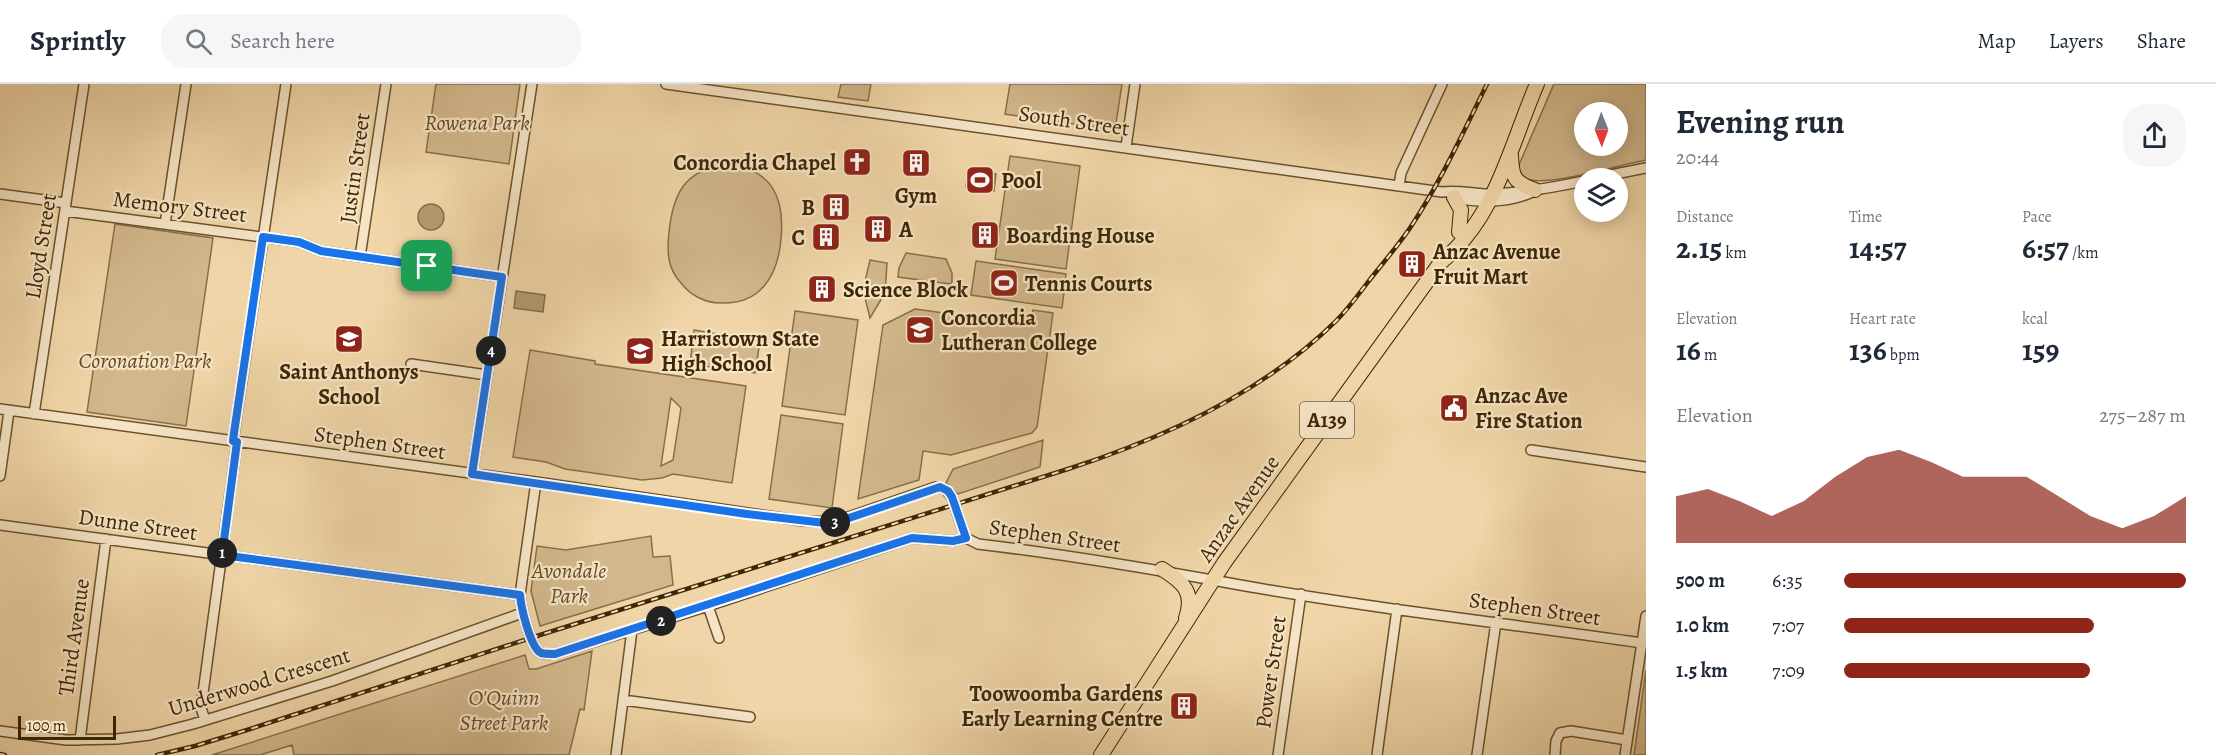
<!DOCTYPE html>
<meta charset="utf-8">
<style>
:root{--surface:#fff;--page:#f6f6f7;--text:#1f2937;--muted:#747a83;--line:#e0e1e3;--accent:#8f2418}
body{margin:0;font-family:Alegreya,serif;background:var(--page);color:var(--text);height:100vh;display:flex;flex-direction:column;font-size:22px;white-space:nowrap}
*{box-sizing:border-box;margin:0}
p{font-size:20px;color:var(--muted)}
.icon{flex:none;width:33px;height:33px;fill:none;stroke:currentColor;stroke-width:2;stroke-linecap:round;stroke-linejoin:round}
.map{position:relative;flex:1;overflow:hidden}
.details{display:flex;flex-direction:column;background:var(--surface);width:570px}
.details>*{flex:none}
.needle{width:39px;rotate:179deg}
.fabs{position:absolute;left:1574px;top:18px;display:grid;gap:12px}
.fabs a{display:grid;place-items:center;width:54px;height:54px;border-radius:50%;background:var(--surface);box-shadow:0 3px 15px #0003;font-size:30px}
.scale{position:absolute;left:18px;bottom:15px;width:98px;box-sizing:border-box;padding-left:6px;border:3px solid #3f2704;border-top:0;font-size:16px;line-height:21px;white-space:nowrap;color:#3f2704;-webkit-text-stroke:4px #f5e4c6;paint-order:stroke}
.pin{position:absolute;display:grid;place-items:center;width:51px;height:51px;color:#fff;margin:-26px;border-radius:12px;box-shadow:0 3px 9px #0006}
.km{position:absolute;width:30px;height:30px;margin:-15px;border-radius:50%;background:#222;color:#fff;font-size:16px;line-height:30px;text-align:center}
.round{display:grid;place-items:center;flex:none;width:63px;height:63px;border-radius:24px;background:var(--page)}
.headline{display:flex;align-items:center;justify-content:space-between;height:102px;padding:0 30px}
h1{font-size:33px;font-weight:700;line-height:45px}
.figures{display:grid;grid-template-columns:repeat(3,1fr);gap:9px;height:102px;padding:6px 30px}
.figures div{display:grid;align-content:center}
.figures b{font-size:30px;font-weight:700}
.figures small{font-size:16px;font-weight:400}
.figures p{font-size:16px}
.chart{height:168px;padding:12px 30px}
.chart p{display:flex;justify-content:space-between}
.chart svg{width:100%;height:108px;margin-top:6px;fill:var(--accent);opacity:.7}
ul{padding:0 30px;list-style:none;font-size:20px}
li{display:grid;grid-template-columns:96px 72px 1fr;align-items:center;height:45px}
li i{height:15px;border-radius:8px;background:var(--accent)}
header{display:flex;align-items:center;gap:36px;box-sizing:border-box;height:84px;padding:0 30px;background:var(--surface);border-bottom:2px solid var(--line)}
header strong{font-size:28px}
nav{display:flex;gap:33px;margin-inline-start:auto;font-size:21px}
.search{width:420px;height:54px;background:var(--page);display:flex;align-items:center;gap:15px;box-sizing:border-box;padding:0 21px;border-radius:24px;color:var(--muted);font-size:22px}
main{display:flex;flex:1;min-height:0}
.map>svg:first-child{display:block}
</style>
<header>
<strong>Sprintly</strong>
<div class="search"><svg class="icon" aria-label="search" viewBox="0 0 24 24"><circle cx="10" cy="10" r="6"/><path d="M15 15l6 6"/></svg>Search here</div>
<nav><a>Map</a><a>Layers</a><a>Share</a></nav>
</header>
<main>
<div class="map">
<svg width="1646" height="671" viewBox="0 0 1646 671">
<rect width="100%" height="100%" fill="#efd5a7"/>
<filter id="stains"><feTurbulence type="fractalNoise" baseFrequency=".00333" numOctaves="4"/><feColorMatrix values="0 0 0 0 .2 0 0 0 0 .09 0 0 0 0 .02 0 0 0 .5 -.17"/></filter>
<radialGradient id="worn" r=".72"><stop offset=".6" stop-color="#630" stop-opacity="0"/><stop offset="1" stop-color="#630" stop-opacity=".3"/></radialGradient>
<path fill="#d1b78b" stroke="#886f48" stroke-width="1.5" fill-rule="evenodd" d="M436,0H520L509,80L426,68Z
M841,0H871L868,17L838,13Z
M1010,0H1122L1115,46L1005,30Z
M1554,0H1646V76C1619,81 1554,101 1530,96C1523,95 1520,89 1518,83ZM1584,28H1617V62H1584Z
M1010,72L1080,82L1066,185L995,175Z
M724,81C771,83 785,112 781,155C778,191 761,221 720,219C705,219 690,211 681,199C667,184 667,167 669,148C673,110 684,87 724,81Z
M115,140L213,154L186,342L87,328Z
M906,169L946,175L952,189V198L950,200L898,193L899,184Z
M870,176L887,179L885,209L870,234L863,206Z
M976,177L1066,190L1064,206L1034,202L1064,208L1062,224L971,211Z
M915,225L1031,241L1033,226L1053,229L1037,343L1032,349L951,371L923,367L919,396L858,415L883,241Z
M795,227L858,236L845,331L782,322Z
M694,246L760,257L755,289L690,280Z
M530,266L595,277V280L746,302L732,399L673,390L662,394L642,396L565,385L546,378L513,373ZM671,314L681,324L673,376L661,382Z
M781,331L843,340L832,424L769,415Z
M1043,356L1040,383L958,410L946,399L953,385Z
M651,452L653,473L670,472L673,501L540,542L531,507L537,462L566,466Z
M592,567L584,626L580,625L569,671H294L292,661L260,671H212L525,571L529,585H536Z
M1646,586V671H1634Z"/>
<path fill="#b39a70" stroke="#856c45" stroke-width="1.5" d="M968,86L996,90L994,107L966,103Z
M418 133a13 13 0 1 1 26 0a13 13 0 1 1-26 0Z
M516,207L545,211L543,228L514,224Z"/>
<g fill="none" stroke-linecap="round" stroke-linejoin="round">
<g stroke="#6b522d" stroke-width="12">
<path id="minor" d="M666,0L1442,108C1456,106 1470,109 1484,110C1518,110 1551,104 1584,97
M1126,63L1135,0
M1595,94L1646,84
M1399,102L1401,89L1442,0
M0,110L66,119
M1452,113C1477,119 1507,119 1530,109
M65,127L299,158L321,167L502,193
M165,140L186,0
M360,173L386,0
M411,280L487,291
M0,325L536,398L803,437L834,438L936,403L945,405L952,413
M34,330L84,0
M233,357L286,0
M1531,366L1646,383
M472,390L532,0
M0,392L9,327
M536,398L520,511C521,523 530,563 541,569C545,571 551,570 555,570L708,522L912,454L953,457L966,454
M959,434L966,454L978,460C1062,470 1146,484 1229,499C1366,524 1505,539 1642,559
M0,441L520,511
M708,522L719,554
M623,616L750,633
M205,636L201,624L237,358
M0,647L66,656L117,655L150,651L193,640L332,597L522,529
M80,656L106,455
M616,671L632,546
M1278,671L1301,510
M1377,671L1397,525
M1477,671L1496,538
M1555,671L1556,657L1560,649L1571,647L1627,656
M1625,671L1646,532"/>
</g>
<g stroke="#3f2704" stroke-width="16">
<path id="highway" d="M1511,72C1512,94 1514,98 1535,106
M1454,113L1461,126L1459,148
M1162,485C1183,498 1195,508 1186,534
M1101,671L1224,479L1441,178C1496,134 1510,62 1537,0"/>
</g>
<use href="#minor" stroke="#f5e4c6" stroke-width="9"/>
<use href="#highway" stroke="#efd5a7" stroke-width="14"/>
<g stroke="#3f2704" stroke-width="4.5">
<path id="rail" d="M0,670L5,671
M157,671L195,662L247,646L540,551L1068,385C1164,354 1263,309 1336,237C1348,225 1358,211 1368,198C1382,180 1397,163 1410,144C1440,99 1463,49 1487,0"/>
</g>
<use href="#rail" stroke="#f5e4c6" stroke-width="2" stroke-dasharray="7" stroke-linecap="butt"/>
<g stroke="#6b522d" stroke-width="12" stroke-linecap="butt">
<path id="minor-bridge" d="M952,413L959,434"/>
</g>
<use href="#minor-bridge" stroke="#f5e4c6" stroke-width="9"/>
</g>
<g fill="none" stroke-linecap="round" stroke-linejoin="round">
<g stroke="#fff" stroke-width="12">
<path id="route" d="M263,153L299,158L321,167L502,193L472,390L747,430L825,439L849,434L940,403L948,407L952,413L966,454L953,457L912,454L555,570C551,570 545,570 541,569C530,563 521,523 520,511L222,471L237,358L233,357L234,349Z"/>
</g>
<use href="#route" stroke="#1a73e8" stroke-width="8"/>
</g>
<defs>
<g id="church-square" transform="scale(1.5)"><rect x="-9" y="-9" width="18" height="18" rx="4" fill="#8f2418" stroke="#f5e4c6"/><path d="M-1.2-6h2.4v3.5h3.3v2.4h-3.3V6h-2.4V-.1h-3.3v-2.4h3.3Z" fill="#fff"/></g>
<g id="building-square" transform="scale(1.5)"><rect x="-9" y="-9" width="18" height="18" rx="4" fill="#8f2418" stroke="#f5e4c6"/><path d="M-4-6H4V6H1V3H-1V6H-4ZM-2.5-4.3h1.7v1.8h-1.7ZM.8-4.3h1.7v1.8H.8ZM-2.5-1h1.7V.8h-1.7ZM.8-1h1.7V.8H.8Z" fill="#fff"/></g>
<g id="stadium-square" transform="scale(1.5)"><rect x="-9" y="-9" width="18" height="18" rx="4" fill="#8f2418" stroke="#f5e4c6"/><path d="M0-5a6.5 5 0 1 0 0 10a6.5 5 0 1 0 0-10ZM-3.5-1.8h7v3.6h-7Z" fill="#fff"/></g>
<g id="school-square" transform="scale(1.5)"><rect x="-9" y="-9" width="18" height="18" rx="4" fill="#8f2418" stroke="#f5e4c6"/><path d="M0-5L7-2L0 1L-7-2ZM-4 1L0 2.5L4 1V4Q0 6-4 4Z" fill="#fff"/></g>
<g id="civic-square" transform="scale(1.5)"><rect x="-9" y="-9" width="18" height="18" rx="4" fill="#8f2418" stroke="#f5e4c6"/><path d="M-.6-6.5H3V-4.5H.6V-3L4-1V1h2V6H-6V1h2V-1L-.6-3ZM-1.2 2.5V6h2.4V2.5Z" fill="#fff"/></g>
</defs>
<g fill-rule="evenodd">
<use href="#church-square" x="857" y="78"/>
<use href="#building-square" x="916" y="79"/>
<use href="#stadium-square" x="980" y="96"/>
<use href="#building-square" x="836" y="123"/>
<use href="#building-square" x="878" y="145"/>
<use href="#building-square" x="985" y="151"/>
<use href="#building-square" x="826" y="153"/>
<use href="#building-square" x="1412" y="180"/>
<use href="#stadium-square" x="1004" y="199"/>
<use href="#building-square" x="822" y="205"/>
<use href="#school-square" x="920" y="246"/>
<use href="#school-square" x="349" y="255"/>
<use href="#school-square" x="640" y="267"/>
<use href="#civic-square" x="1454" y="324"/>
<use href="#building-square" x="1184" y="622"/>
</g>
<g text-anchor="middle" stroke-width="4.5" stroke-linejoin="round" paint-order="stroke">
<rect fill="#f5e4c6" stroke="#76603e" stroke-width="1.5" x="1300" y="318" width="54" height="36" rx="4.5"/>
<g font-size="21" font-weight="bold" fill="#3f2704">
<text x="1327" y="343">A139</text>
</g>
<g font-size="22" fill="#3f2704" stroke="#f5e4c6">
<text transform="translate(1074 36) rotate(8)" y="8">South Street</text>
<text transform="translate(354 84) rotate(-82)" y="8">Justin Street</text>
<text transform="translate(180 122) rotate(7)" y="8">Memory Street</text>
<text transform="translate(40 162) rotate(-81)" y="8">Lloyd Street</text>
<text transform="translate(380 358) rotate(8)" y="8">Stephen Street</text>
<text transform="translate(1238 424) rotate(-55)" y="8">Anzac Avenue</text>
<text transform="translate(138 440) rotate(8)" y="8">Dunne Street</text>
<text transform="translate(1055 451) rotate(8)" y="8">Stephen Street</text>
<text transform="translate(1535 524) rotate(8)" y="8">Stephen Street</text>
<text transform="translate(73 553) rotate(-82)" y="8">Third Avenue</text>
<text transform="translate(1270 588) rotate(-82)" y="8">Power Street</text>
<text transform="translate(259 597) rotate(-17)" y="8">Underwood Crescent</text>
</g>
<g font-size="22" font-style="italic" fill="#644b26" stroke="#f5e4c6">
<text x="477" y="46">Rowena Park</text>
<text x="145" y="284">Coronation Park</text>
<text x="569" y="494">Avondale<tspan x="569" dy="25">Park</tspan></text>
<text x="504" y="621">O'Quinn<tspan x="504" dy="25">Street Park</tspan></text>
</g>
<g font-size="22" font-weight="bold" fill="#3f2704" stroke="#f5e4c6" text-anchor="start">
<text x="836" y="86" text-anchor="end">Concordia Chapel</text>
<text x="1001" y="104">Pool</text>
<text x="916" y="119" text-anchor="middle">Gym</text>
<text x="815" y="131" text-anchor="end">B</text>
<text x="899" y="153">A</text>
<text x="1006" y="159">Boarding House</text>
<text x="805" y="161" text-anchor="end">C</text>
<text x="1433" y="175">Anzac Avenue<tspan x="1433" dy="25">Fruit Mart</tspan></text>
<text x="1025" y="207">Tennis Courts</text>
<text x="843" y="213">Science Block</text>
<text x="941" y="241">Concordia<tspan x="941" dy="25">Lutheran College</tspan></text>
<text x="661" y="262">Harristown State<tspan x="661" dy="25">High School</tspan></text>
<text x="349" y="295" text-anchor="middle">Saint Anthonys<tspan x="349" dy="25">School</tspan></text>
<text x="1475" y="319">Anzac Ave<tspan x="1475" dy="25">Fire Station</tspan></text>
<text x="1163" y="617" text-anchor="end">Toowoomba Gardens<tspan x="1163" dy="25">Early Learning Centre</tspan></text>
</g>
</g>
<rect width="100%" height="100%" filter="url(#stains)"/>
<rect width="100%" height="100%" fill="url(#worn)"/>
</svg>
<div class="fabs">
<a><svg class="needle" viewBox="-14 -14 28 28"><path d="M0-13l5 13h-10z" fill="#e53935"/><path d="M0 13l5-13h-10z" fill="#747a83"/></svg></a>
<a><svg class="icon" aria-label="layers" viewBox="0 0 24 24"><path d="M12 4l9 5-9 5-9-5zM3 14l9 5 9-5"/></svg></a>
</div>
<div class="scale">100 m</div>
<div class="pin" style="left:427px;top:182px;background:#1e9e55"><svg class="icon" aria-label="arrive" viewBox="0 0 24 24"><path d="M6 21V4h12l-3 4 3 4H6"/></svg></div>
<b class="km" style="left:222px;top:469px">1</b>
<b class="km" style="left:661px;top:537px">2</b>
<b class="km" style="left:835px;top:438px">3</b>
<b class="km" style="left:491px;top:267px">4</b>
</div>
<section class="details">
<div class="headline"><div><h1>Evening run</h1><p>20:44</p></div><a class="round"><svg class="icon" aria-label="share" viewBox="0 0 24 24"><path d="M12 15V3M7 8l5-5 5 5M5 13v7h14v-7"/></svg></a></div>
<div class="figures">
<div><p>Distance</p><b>2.15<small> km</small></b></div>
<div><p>Time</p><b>14:57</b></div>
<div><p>Pace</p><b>6:57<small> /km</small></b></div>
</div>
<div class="figures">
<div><p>Elevation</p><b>16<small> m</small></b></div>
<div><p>Heart rate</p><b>136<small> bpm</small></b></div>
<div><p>kcal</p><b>159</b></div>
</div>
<div class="chart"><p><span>Elevation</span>275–287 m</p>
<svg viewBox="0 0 160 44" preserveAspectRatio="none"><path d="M0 44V25L10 22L20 27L30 33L40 27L50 17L60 9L70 6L80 11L90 17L100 17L110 17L120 25L130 33L140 38L150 33L160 25V44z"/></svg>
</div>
<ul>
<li><b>500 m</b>6:35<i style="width:100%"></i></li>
<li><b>1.0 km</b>7:07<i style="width:73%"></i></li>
<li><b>1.5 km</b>7:09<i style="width:72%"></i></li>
</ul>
</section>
</main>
